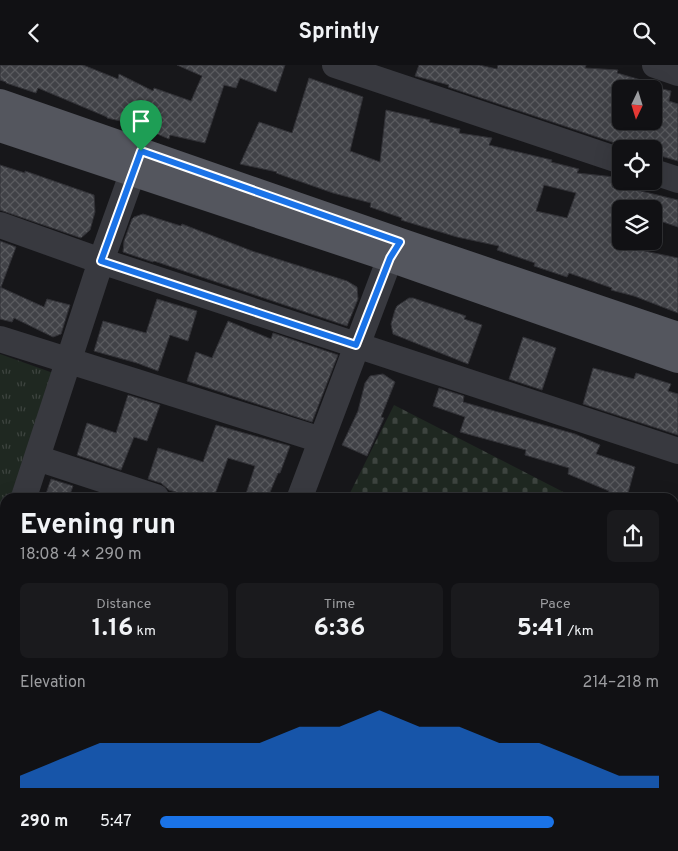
<!DOCTYPE html>
<meta charset="utf-8">
<style>
:root{--surface:#111114;--page:#1a1a1d;--text:#f1f3f6;--muted:#9c9da0;--line:#303134;--accent:#1a73e8}
body{margin:0;font-family:Overpass,sans-serif;background:var(--page);color:var(--text);height:100vh;display:flex;flex-direction:column;font-size:19px;white-space:nowrap}
*{box-sizing:border-box;margin:0}
p{font-size:16px;color:var(--muted)}
.icon{flex:none;width:28px;height:28px;fill:none;stroke:currentColor;stroke-width:2;stroke-linecap:round;stroke-linejoin:round}
.map{position:relative;flex:1;overflow:hidden}
.sheet{position:absolute;left:0px;top:428px;width:679px;height:359px;display:flex;flex-direction:column;background:var(--surface);border-radius:15px 15px 0 0;box-shadow:0 5px 20px #0002,0 0 0 1px var(--line)}
.sheet>*{flex:none}
.needle{width:32px;rotate:184deg}
.tools{position:absolute;left:612px;top:15px;display:grid;gap:10px}
.tools a{display:grid;place-items:center;width:50px;height:50px;border-radius:8px;background:var(--surface);box-shadow:0 5px 20px #0002,0 0 0 1px var(--line);font-size:25px}
.pin{position:absolute;display:grid;place-items:center;width:42px;height:42px;color:#fff;margin:-51px -21px;border-radius:50% 50% 50% 0;rotate:-45deg;box-shadow:0 0 5px #0007}
.pin .icon{rotate:45deg}
.round{display:grid;place-items:center;flex:none;width:52px;height:52px;border-radius:8px;background:var(--page)}
.summary{display:flex;align-items:center;justify-content:space-between;height:85px;padding:0 20px}
h1{font-size:28px;font-weight:700;line-height:38px}
.figures{display:grid;grid-template-columns:repeat(3,1fr);gap:8px;height:85px;padding:5px 20px}
.figures div{display:grid;align-content:center;border-radius:8px;background:var(--page);text-align:center}
.figures b{font-size:25px;font-weight:700}
.figures small{font-size:14px;font-weight:400}
.figures p{font-size:14px}
.chart{height:140px;padding:10px 20px}
.chart p{display:flex;justify-content:space-between}
.chart svg{width:100%;height:90px;margin-top:5px;fill:var(--accent);opacity:.7}
ul{padding:0 20px;list-style:none;font-size:16px}
li{display:grid;grid-template-columns:80px 60px 1fr;align-items:center;height:38px}
li i{height:12px;border-radius:6px;background:var(--accent)}
header{display:flex;justify-content:space-between;align-items:center;height:65px;padding:0 20px;background:var(--surface);font-size:22px;font-weight:700}
.map>svg:first-child{display:block}
</style>
<header><svg class="icon" aria-label="back" viewBox="0 0 24 24"><path d="M15 5l-7 7 7 7"/></svg>Sprintly<svg class="icon" aria-label="search" viewBox="0 0 24 24"><circle cx="10" cy="10" r="6"/><path d="M15 15l6 6"/></svg></header>
<div class="map">
<svg width="678" height="786" viewBox="0 0 678 786">
<defs>
<pattern id="grass-tufts" width="24" height="20" patternUnits="userSpaceOnUse" patternTransform="scale(1.25)"><rect width="24" height="20" fill="#1f2821"/><path d="M3 7l-1-3M5 7V3M7 7l1-3M15 17l-1-3M17 17v-4M19 17l1-3" fill="none" stroke="#3d443f"/></pattern>
<pattern id="cemetery-stones" width="16" height="16" patternUnits="userSpaceOnUse" patternTransform="scale(1.25)"><rect width="16" height="16" fill="#1f2821"/><path d="M2 7V4a2 2 0 0 1 4 0v3zM10 15v-3a2 2 0 0 1 4 0v3z" fill="#3d443f"/></pattern>
<pattern id="building-cross-hatch" width="8" height="8" patternUnits="userSpaceOnUse" patternTransform="scale(1.25)"><rect width="8" height="8" fill="#414247"/><path d="M0 0l8 8M0 8l8-8" fill="none" stroke="#5a5b5f"/></pattern>
</defs>
<rect width="100%" height="100%" fill="#17171a"/>
<path fill="url(#grass-tufts)" d="M0,289L56,309L16,432H5V465L0,480Z
M5,625V772L0,769V627Z
M24,781H114L109,786H34Z"/>
<path fill="url(#cemetery-stones)" d="M394,340L573,432H348Z
M674,497L678,500V600L674,605Z"/>
<path fill="url(#building-cross-hatch)" stroke="#313136" fill-rule="evenodd" d="M0,0H83L118,14L119,9L153,26L154,23L191,36L202,11L177,0H285L276,27L240,13L236,23L224,20L205,78L170,70L169,74L134,59L107,53V52L38,23L36,28L6,18V17L0,15Z
M419,0H479L497,4L498,0H586L585,3L618,5L617,8L658,20V23L671,26L669,36L678,39V96L654,89V84L630,83L448,22L449,20L415,11ZM621,24H654V56H621Z
M309,13L363,32L350,86L380,97L386,45L430,55L429,57L460,64L459,68L492,73L489,80L552,95L551,97L579,104L577,108L615,112L612,122L641,125V126L678,135V162L654,154V144H621V181L678,193V248L634,231L611,225L612,223L569,208L567,212L534,201L535,198L497,185L499,181L457,172L401,155L402,153L370,142L371,138L333,128L276,108L277,107L240,99L259,57L292,68ZM544,120L576,128L567,153L536,146Z
M0,100L25,108V106L94,130L95,147L90,165L81,173L0,145Z
M143,149L181,161L182,159L252,186L347,216L357,222L358,234L347,261L154,196L153,197L123,187L124,176L132,154L134,152Z
M0,176L16,182L1,222H0Z
M0,222L44,242L47,234L70,240L61,269L53,272L14,253L12,257L0,254Z
M409,233H413L466,251L464,254L482,260L468,299L393,269L391,259L395,245L397,241Z
M157,234L197,246L188,276L170,270L158,306L137,298L94,286L103,256L146,268Z
M228,256L271,274L273,268L338,290L312,357L187,316L196,287L212,293Z
M523,272L556,283L542,325L509,314Z
M593,303L634,314L636,308L671,319L668,326L678,329V370L583,339Z
M383,309L395,317L381,352L384,353L367,391L342,380L358,346L365,318L370,311Z
M439,323L464,331L463,337L575,369L600,380L596,389L635,402L627,432H607L609,426L568,409L569,403L525,390L526,385L460,367L465,352L433,341Z
M128,330L160,340L147,376L134,372L121,405L77,390L87,358L116,368Z
M216,360L290,381L280,408H278L268,432H245L255,401L228,393L214,432H192L169,425L161,418L148,414L158,383L203,397Z
M51,414L73,421L69,432H45Z"/>
<g fill="none" stroke-linecap="round" stroke-linejoin="round">
<path stroke="#38393f" stroke-width="26" d="M335,0L621,96
M655,0L678,8
M654,107L678,115
M0,160L101,196L678,386
M0,274L321,375
M37,393L156,432
M24,432L101,196L140,87
M300,432L390,193L400,177
M0,514L5,489
M0,602L5,604
M674,627L678,622
M674,727L678,732
M408,781L412,786
M129,786L134,781
M287,786L293,781"/>
<path stroke="#54565e" stroke-width="28" d="M0,38L400,177L678,271
M0,63L390,193L678,294
M674,754L678,751
M634,786L640,781
M675,786L678,784"/>
</g>
<g fill="none" stroke-linecap="round" stroke-linejoin="round">
<g stroke="#fff" stroke-width="10">
<path id="route" d="M141,86L400,177L390,193L356,280L101,196Z"/>
</g>
<use href="#route" stroke="#1a73e8" stroke-width="6"/>
</g>
</svg>
<div class="tools">
<a><svg class="needle" viewBox="-14 -14 28 28"><path d="M0-13l5 13h-10z" fill="#e53935"/><path d="M0 13l5-13h-10z" fill="#9c9da0"/></svg></a>
<a><svg class="icon" aria-label="locate" viewBox="0 0 24 24"><circle cx="12" cy="12" r="6"/><path d="M12 2v4M12 18v4M2 12h4M18 12h4"/></svg></a>
<a><svg class="icon" aria-label="layers" viewBox="0 0 24 24"><path d="M12 4l9 5-9 5-9-5zM3 14l9 5 9-5"/></svg></a>
</div>
<div class="pin" style="left:141px;top:86px;background:#1e9e55"><svg class="icon" aria-label="arrive" viewBox="0 0 24 24"><path d="M6 21V4h12l-3 4 3 4H6"/></svg></div>
<section class="sheet">
<div class="summary"><div><h1>Evening run</h1><p>18:08 · 4 × 290 m</p></div><a class="round"><svg class="icon" aria-label="share" viewBox="0 0 24 24"><path d="M12 15V3M7 8l5-5 5 5M5 13v7h14v-7"/></svg></a></div>
<div class="figures">
<div><p>Distance</p><b>1.16<small> km</small></b></div>
<div><p>Time</p><b>6:36</b></div>
<div><p>Pace</p><b>5:41<small> /km</small></b></div>
</div>
<div class="chart"><p><span>Elevation</span>214–218 m</p>
<svg viewBox="0 0 160 44" preserveAspectRatio="none"><path d="M0 44V38L10 30L20 22L30 22L40 22L50 22L60 22L70 14L80 14L90 6L100 14L110 14L120 22L130 22L140 30L150 38L160 38V44z"/></svg>
</div>
<ul>
<li><b>290 m</b>5:47<i style="width:79%"></i></li>
</ul>
</section>
</div>
